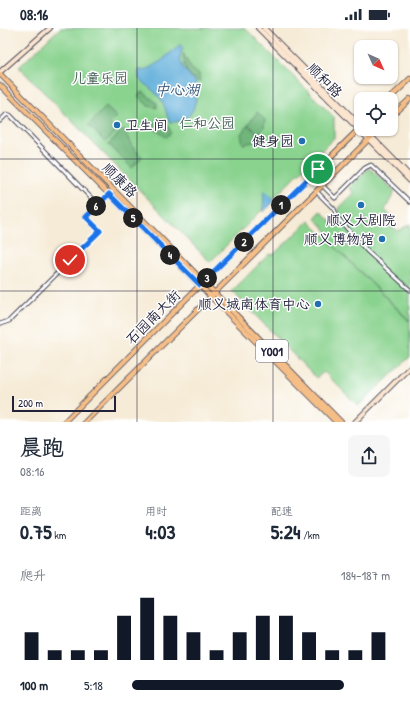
<!DOCTYPE html>
<html lang="zh">
<meta charset="utf-8">
<style>
:root{--surface:#fff;--page:#f6f6f7;--text:#1f2937;--muted:#747a83;--accent:#111827}
body{margin:0;font-family:"Patrick Hand","LXGW WenKai TC",sans-serif;background:var(--page);color:var(--text);height:100vh;display:flex;flex-direction:column;font-size:15px;white-space:nowrap}
*{box-sizing:border-box;margin:0}
p{font-size:13px;color:var(--muted)}
.icon{flex:none;width:22px;height:22px;fill:none;stroke:currentColor;stroke-width:2;stroke-linecap:round;stroke-linejoin:round}
.map{position:relative;height:394px;overflow:hidden}
.panel{display:flex;flex-direction:column;background:var(--surface);flex:1}
.panel>*{flex:none}
.needle{width:26px;rotate:135deg}
.fabs{position:absolute;left:354px;top:12px;display:grid;gap:8px}
.fabs a{display:grid;place-items:center;width:44px;height:44px;border-radius:8px;background:var(--surface);box-shadow:0 1px 3px #0004;font-size:20px}
.scale{position:absolute;left:12px;bottom:10px;width:104px;box-sizing:border-box;padding-left:4px;border:2px solid #22223b;border-top:0;font-size:11px;line-height:14px;white-space:nowrap;color:#22223b;-webkit-text-stroke:3px #fff;paint-order:stroke}
.pin{position:absolute;display:grid;place-items:center;width:34px;height:34px;color:#fff;margin:-17px;border:2px solid #fff;border-radius:50%;box-shadow:0 1px 4px #0007}
.km{position:absolute;width:20px;height:20px;margin:-10px;border-radius:50%;background:#222;color:#fff;font-size:11px;line-height:20px;text-align:center}
.round{display:grid;place-items:center;flex:none;width:42px;height:42px;border-radius:8px;background:var(--page)}
.summary{display:flex;align-items:center;justify-content:space-between;height:68px;padding:0 20px}
h1{font-size:22px;font-weight:700;line-height:30px}
.figures{display:grid;grid-template-columns:repeat(3,1fr);gap:6px;height:68px;padding:4px 20px}
.figures div{display:grid;align-content:center}
.figures b{font-size:20px;font-weight:700}
.figures small{font-size:11px;font-weight:400}
.figures p{font-size:11px}
.chart{height:112px;padding:8px 20px}
.chart p{display:flex;justify-content:space-between}
.chart svg{width:100%;height:72px;margin-top:4px;stroke:var(--accent);stroke-width:6}
ul{padding:0 20px;list-style:none;font-size:13px}
li{display:grid;grid-template-columns:64px 48px 1fr;align-items:center;height:30px}
li i{height:10px;border-radius:5px;background:var(--accent)}
.status{display:flex;justify-content:space-between;align-items:center;height:28px;padding:0 20px;background:var(--surface);direction:ltr}
.status svg{height:11px;fill:currentColor}
.map>svg:first-child{display:block}
</style>
<div class="status"><b>08:16</b><svg viewBox="0 0 49 12"><path d="M0 12V9h3v3zM5 12V6h3v6zM10 12V3h3v9zM15 12V0h3v12zM26 1h20v11H26zM47 4h2v5h-2z"/></svg></div>
<div class="map">
<svg width="410" height="394" viewBox="0 0 410 394">
<rect width="100%" height="100%" fill="#fff"/>
<filter id="ink" filterUnits="userSpaceOnUse"><feTurbulence type="fractalNoise" baseFrequency=".025" numOctaves="2"/><feDisplacementMap in="SourceGraphic" scale="8" xChannelSelector="R" yChannelSelector="G"/><feConvolveMatrix kernelMatrix="1 2 1 2 8 2 1 2 1" color-interpolation-filters="sRGB"/></filter>
<filter id="wash" filterUnits="userSpaceOnUse"><feTurbulence type="fractalNoise" baseFrequency=".012" numOctaves="4" result="noise"/><feDisplacementMap in="SourceGraphic" scale="16" xChannelSelector="R" yChannelSelector="G"/><feGaussianBlur stdDeviation="0.9" result="paint"/><feColorMatrix in="noise" values="0 0 0 0 0 0 0 0 0 0 0 0 0 0 0 0 0 1.4 0 .05"/><feComposite in="paint" operator="in"/></filter>
<g filter="url(#wash)">
<rect width="100%" height="100%" fill="#f6ebd6"/>
<path fill="#8ad38f" stroke="#567a65" d="M60,0H245L334,89V110L210,234L19,39Z
M369,140L395,163L385,182L395,192L390,197L398,203L410,196V293L324,208L328,204L315,190L321,183L330,193L336,192L340,179L354,165L349,160Z
M309,193L410,294V329L358,378L324,344L316,350L232,263L269,226L273,227Z"/>
<path fill="#6fb57a" stroke="#486c5a" d="M183,25L192,42L199,46L200,54C187,48 183,38 183,25Z
M143,64L157,75V80L148,78L138,68L140,65Z
M106,79L117,89L110,96L117,103L105,114L88,97Z
M257,84L265,92L264,99L260,106L248,97Z
M159,90L168,97L171,105L166,109L156,102L155,94Z
M248,97L259,108L254,114L243,116L241,106Z
M124,101L131,117L142,129L132,140L108,116Z"/>
<path fill="#61aeda" stroke="#42688a" d="M181,16L183,20C175,34 187,45 196,54C198,74 194,95 170,94C166,87 166,80 162,73C156,63 147,59 139,51V41L144,43L161,33Z
M264,162L275,173L263,184Z"/>
</g>
<g filter="url(#ink)">
<g fill="none" stroke-linecap="round" stroke-linejoin="round">
<g stroke="#424052" stroke-width="5">
<path id="street" d="M0,93L7,86L10,87L98,177
M322,157L335,170L365,140L371,137L410,174
M316,163L334,181L337,189L368,224L410,262
M0,296L9,293L100,203L86,189L114,162"/>
</g>
<g stroke="#424052" stroke-width="6">
<path id="secondary" d="M258,0L410,153
M264,0L361,98
M0,44L50,0
M364,101L410,148
M355,394L410,339"/>
</g>
<g stroke="#424052" stroke-width="6">
<path id="primary" d="M0,46L341,394
M0,57L336,394
M389,71L410,51
M391,89L410,71
M64,394L204,253L361,99
M85,394L379,101"/>
</g>
<use href="#street" stroke="#fff" stroke-width="3"/>
<use href="#secondary" stroke="#fbe5cf" stroke-width="4"/>
<use href="#primary" stroke="#f6be87" stroke-width="4.5"/>
</g>
</g>
<g fill="none" stroke-linecap="round" stroke-linejoin="round" filter="url(#ink)">
<g stroke="#fff" stroke-width="8">
<path id="route" d="M70,232L100,203L86,189L109,166L200,257L318,141"/>
</g>
<use href="#route" stroke="#1a73e8" stroke-width="5"/>
</g>
<path fill="none" stroke="#22223b" stroke-width="1" stroke-opacity="0.55" d="M137,0V394M273,0V394M0,131H410M0,263H410"/>
<g fill="#1f6fb2" stroke="#fff" stroke-width="1.5">
<circle cx="117" cy="97" r="4"/>
<circle cx="302" cy="113" r="4"/>
<circle cx="361" cy="177" r="4"/>
<circle cx="382" cy="211" r="4"/>
<circle cx="318" cy="276" r="4"/>
</g>
<g text-anchor="middle" stroke-width="3" stroke-linejoin="round" paint-order="stroke">
<rect fill="#fff" stroke="#646476" stroke-width="1" x="256" y="312" width="32" height="22" rx="3"/>
<g font-size="13" font-weight="bold" fill="#22223b">
<text x="272" y="328">Y001</text>
</g>
<g font-size="14" fill="#466058" stroke="#fff">
<text x="100" y="55">儿童乐园</text>
<text x="207" y="100">仁和公园</text>
</g>
<g font-size="14" fill="#22223b" stroke="#fff">
<text transform="translate(325 52) rotate(45)" y="5">顺和路</text>
<text transform="translate(120 152) rotate(45)" y="5">顺康路</text>
<text transform="translate(153 289) rotate(-45)" y="5">石园南大街</text>
</g>
<g font-size="14" fill="#22223b" stroke="#fff" text-anchor="end">
<text x="125" y="102" text-anchor="start">卫生间</text>
<text x="294" y="118">健身园</text>
<text x="361" y="197" text-anchor="middle">顺义大剧院</text>
<text x="374" y="216">顺义博物馆</text>
<text x="310" y="281">顺义城南体育中心</text>
</g>
<g font-size="15" font-style="italic" fill="#3b5a7b" stroke="#fff">
<text x="177" y="67">中心湖</text>
</g>
</g>
</svg>
<div class="fabs">
<a><svg class="needle" viewBox="-14 -14 28 28"><path d="M0-13l5 13h-10z" fill="#e53935"/><path d="M0 13l5-13h-10z" fill="#747a83"/></svg></a>
<a><svg class="icon" aria-label="locate" viewBox="0 0 24 24"><circle cx="12" cy="12" r="6"/><path d="M12 2v4M12 18v4M2 12h4M18 12h4"/></svg></a>
</div>
<div class="scale">200 m</div>
<div class="pin" style="left:318px;top:141px;background:#1e9e55"><svg class="icon" aria-label="arrive" viewBox="0 0 24 24"><path d="M6 21V4h12l-3 4 3 4H6"/></svg></div>
<div class="pin" style="left:70px;top:232px;background:#d93025"><svg class="icon" aria-label="check" viewBox="0 0 24 24"><path d="M5 12l5 5 9-10"/></svg></div>
<b class="km" style="left:281px;top:177px">1</b>
<b class="km" style="left:244px;top:214px">2</b>
<b class="km" style="left:207px;top:250px">3</b>
<b class="km" style="left:170px;top:227px">4</b>
<b class="km" style="left:133px;top:190px">5</b>
<b class="km" style="left:96px;top:178px">6</b>
</div>
<section class="panel">
<div class="summary"><div><h1>晨跑</h1><p>08:16</p></div><a class="round"><svg class="icon" aria-label="share" viewBox="0 0 24 24"><path d="M12 15V3M7 8l5-5 5 5M5 13v7h14v-7"/></svg></a></div>
<div class="figures">
<div><p>距离</p><b>0.75<small> km</small></b></div>
<div><p>用时</p><b>4:03</b></div>
<div><p>配速</p><b>5:24<small> /km</small></b></div>
</div>
<div class="chart"><p><span>爬升</span>184–187 m</p>
<svg viewBox="0 0 160 44" preserveAspectRatio="none"><path d="M5 44V27M15 44V38M25 44V38M35 44V38M45 44V17M55 44V6M65 44V17M75 44V27M85 44V38M95 44V27M105 44V17M115 44V17M125 44V27M135 44V38M145 44V38M155 44V27"/></svg>
</div>
<ul>
<li><b>100 m</b>5:18<i style="width:82%"></i></li>
</ul>
</section>
